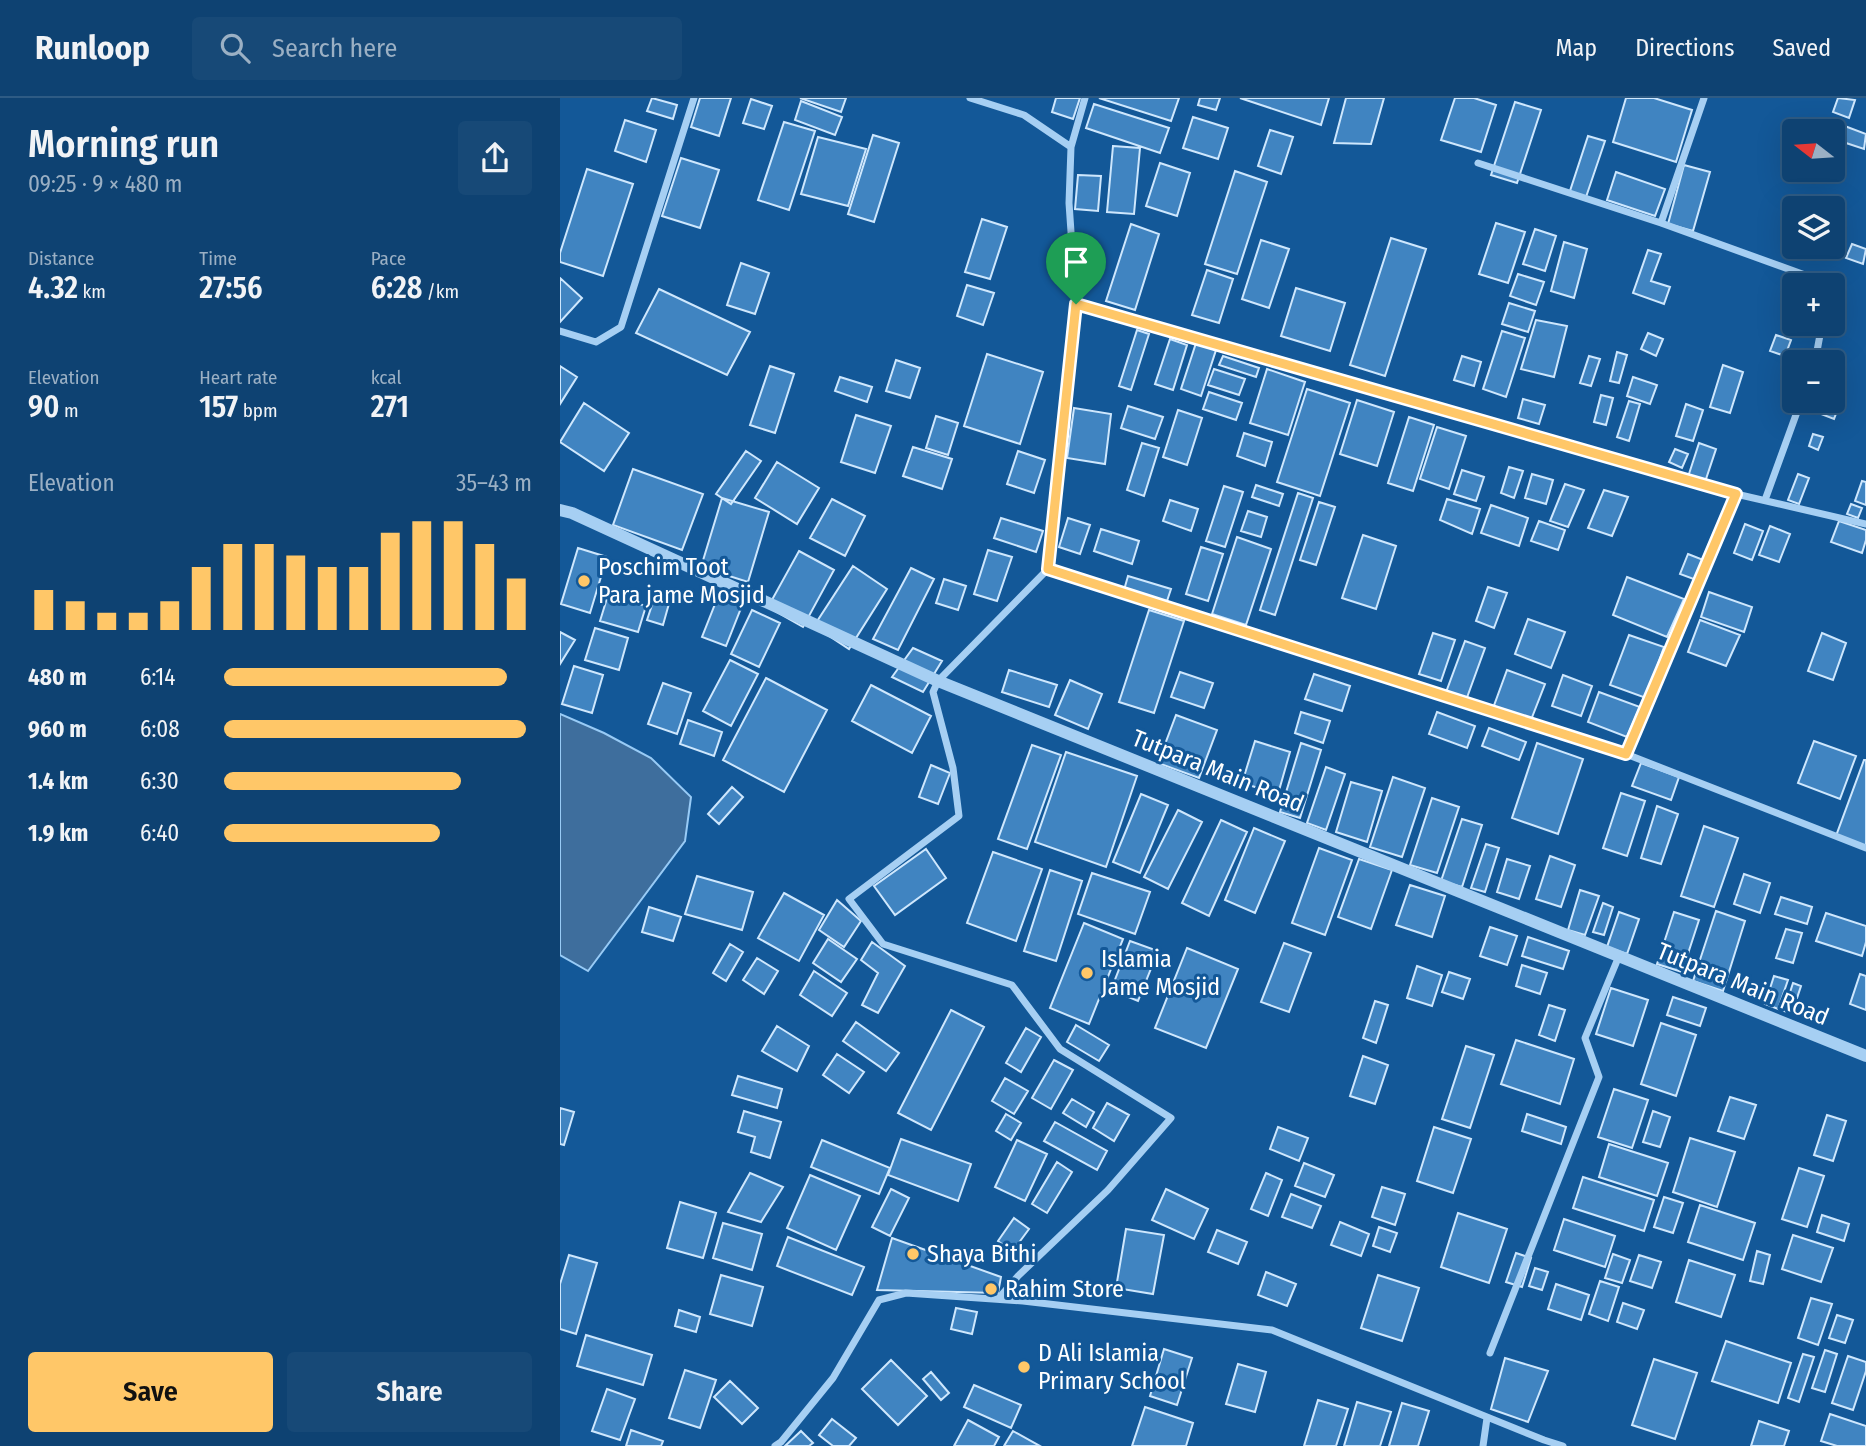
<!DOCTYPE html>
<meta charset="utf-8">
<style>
:root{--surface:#0e4272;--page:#174977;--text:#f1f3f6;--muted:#9bb0c4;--line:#2e5b84;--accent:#ffc768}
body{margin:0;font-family:"Fira Sans Condensed",sans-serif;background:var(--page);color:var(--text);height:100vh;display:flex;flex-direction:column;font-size:26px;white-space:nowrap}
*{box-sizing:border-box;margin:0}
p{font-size:23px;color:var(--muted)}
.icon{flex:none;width:38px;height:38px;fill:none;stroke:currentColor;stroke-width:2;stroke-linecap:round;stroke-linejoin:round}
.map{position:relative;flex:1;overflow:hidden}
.side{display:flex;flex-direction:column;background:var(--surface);width:560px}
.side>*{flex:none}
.needle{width:46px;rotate:287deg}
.tools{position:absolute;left:1222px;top:21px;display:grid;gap:14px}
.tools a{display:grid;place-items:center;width:63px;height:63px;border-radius:7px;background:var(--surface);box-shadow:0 7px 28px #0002,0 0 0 2px var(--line);font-size:35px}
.pin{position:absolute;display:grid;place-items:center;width:60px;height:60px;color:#fff;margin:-72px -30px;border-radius:50% 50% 50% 0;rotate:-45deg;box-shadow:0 0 7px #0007}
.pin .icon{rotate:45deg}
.round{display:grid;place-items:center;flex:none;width:74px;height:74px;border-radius:7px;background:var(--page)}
.headline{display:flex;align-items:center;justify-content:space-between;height:119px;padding:0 28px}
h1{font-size:38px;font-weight:600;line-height:52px}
.stats{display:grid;grid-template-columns:repeat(3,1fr);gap:10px;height:119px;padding:7px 28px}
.stats div{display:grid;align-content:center}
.stats b{font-size:30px;font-weight:600}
.stats small{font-size:19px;font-weight:400}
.stats p{font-size:19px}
.chart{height:196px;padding:14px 28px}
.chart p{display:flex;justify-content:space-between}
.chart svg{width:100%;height:126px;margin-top:7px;stroke:var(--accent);stroke-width:6}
.cta{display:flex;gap:14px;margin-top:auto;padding:14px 28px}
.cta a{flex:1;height:80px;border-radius:7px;background:var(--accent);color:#111;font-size:28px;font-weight:600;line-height:80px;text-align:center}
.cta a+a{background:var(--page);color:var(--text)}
ul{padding:0 28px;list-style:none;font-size:23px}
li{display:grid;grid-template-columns:112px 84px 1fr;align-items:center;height:52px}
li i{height:18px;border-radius:9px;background:var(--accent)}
header{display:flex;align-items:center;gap:42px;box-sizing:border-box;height:98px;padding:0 35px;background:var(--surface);border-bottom:2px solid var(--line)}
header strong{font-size:33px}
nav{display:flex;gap:38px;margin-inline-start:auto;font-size:24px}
.search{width:490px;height:63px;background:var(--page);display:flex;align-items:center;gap:18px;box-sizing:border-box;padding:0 24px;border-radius:7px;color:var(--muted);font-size:26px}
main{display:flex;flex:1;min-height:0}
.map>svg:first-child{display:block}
</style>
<header>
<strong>Runloop</strong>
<div class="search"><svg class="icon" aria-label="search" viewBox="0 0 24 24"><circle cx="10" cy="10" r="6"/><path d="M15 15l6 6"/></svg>Search here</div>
<nav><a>Map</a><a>Directions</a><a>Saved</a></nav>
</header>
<main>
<section class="side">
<div class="headline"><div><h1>Morning run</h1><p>09:25 · 9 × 480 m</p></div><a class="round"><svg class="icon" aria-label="share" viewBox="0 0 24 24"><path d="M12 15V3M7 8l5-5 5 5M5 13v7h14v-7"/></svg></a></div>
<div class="stats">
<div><p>Distance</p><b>4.32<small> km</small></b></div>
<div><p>Time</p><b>27:56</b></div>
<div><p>Pace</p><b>6:28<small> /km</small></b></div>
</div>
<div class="stats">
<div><p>Elevation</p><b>90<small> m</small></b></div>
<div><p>Heart rate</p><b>157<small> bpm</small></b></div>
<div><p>kcal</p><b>271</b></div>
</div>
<div class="chart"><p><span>Elevation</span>35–43 m</p>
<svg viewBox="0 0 160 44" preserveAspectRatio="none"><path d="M5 44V30M15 44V34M25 44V38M35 44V38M45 44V34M55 44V22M65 44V14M75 44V14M85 44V18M95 44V22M105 44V22M115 44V10M125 44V6M135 44V6M145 44V14M155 44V26"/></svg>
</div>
<ul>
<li><b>480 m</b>6:14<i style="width:92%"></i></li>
<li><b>960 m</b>6:08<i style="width:98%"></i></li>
<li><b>1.4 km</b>6:30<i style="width:77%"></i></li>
<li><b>1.9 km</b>6:40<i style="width:70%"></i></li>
</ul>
<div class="cta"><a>Save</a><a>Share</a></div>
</section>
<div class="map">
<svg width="1306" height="1348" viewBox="0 0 1306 1348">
<rect width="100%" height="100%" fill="#135898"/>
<path fill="#3e6e9d" stroke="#98cbf6" stroke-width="2" d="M0,616L44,635L91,660L131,699L125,743L28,873L0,857Z"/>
<path fill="#4084c1" stroke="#cee7fd" stroke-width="2" d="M92,0L117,7L113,21L87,13Z
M140,0H171L159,38L131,29Z
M240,0H286L281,14Z
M496,0H520L513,21L492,14Z
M539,0H619L611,23Z
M640,0H660L656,12L638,7Z
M680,0H769L761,27Z
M786,0H824L811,46L774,45Z
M895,0H914L936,7L921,54L881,42Z
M1066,0H1094L1132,12L1116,64L1053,44Z
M1278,0L1295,2L1289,20L1273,14Z
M191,1L212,8L204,31L183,25Z
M241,3L282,19L275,37L235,22Z
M955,4L981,12L957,85L931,77Z
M534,6L609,30L600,55L526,30Z
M633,19L668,30L658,61L623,50Z
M65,22L96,32L86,64L55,53Z
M224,24L255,33L229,112L198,102Z
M1282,27L1306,36L1304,51L1277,42Z
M710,32L733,39L721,76L698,68Z
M313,37L339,45L314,124L288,116Z
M1028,38L1045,43L1025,102L1009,96Z
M258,39L306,51L288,108L241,96Z
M553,48L580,50L574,116L547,114Z
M121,60L159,72L140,130L102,118Z
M600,65L630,75L617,118L586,108Z
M1124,67L1150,74L1133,133L1108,126Z
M27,71L73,86L43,178L0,164V155Z
M675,73L707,84L677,176L645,166Z
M1056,74L1105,91L1095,118L1047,102Z
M518,77L541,78L538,113L515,111Z
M422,121L447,129L430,181L405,174Z
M936,125L965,134L948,185L919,176Z
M571,126L599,136L575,212L546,203Z
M975,131L996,138L985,173L963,166Z
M831,140L866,151L825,278L790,267Z
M701,142L729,151L709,210L682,201Z
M1004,144L1027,151L1014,200L991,193Z
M1292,146L1306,151L1303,166L1286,160Z
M1088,152L1101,156L1091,183L1110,189L1104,206L1073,195Z
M181,165L209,175L195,216L167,207Z
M647,172L673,181L659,225L632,217Z
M958,176L984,184L976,207L950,198Z
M0,180L22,200L0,224Z
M407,187L434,195L423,227L397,218Z
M736,190L785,205L770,253L721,238Z
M99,191L190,234L167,277L76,235Z
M949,205L975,213L968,234L942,226Z
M976,222L1007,228L994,279L961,271Z
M577,232L589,236L571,292L559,288Z
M942,233L965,240L946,299L923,291Z
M1088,235L1103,241L1096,258L1081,251Z
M1216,237L1231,242L1225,258L1210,253Z
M610,241L627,247L613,292L595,286Z
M636,245L656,252L641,298L621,291Z
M1057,254L1067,257L1059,285L1050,283Z
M427,256L483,274L460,346L404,328Z
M663,258L699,270L696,279L659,267Z
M902,258L921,264L914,288L894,282Z
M1029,258L1040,261L1031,288L1020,285Z
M336,262L360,270L350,300L326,293Z
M1163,267L1183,274L1170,315L1150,309Z
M0,268L17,279L0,306Z
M210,268L234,276L215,335L190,327Z
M654,271L685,281L679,297L648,287Z
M707,271L745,284L728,337L690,325Z
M280,279L312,289L307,304L275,293Z
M1073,279L1097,287L1090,306L1067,298Z
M747,291L790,305L760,398L717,384Z
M649,294L682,305L676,322L643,311Z
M1041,297L1053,300L1046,327L1034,324Z
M963,301L985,307L979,326L958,320Z
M797,302L834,314L817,368L780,356Z
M1272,302L1280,305L1274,321L1261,316L1267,303Z
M1069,303L1080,306L1069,343L1057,339Z
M24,305L69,335L44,373L0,344Z
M1126,306L1143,312L1133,343L1116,338Z
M568,308L603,319L595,341L561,330Z
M514,310L551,316L545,366L507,360Z
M618,312L642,320L627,367L603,359Z
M296,317L331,328L315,375L281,364Z
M376,318L398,325L388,357L366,350Z
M849,319L874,327L853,393L828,385Z
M877,329L906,338L889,391L860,381Z
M684,335L712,344L705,368L677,358Z
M1253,336L1263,339L1258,352L1249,348Z
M582,345L599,350L584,398L567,392Z
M1139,345L1156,351L1144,387L1127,382Z
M353,349L392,361L382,391L343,378Z
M1115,351L1128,356L1122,370L1109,364Z
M186,353L201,363L171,406L156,396Z
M458,353L485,362L474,395L447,386Z
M217,364L259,390L237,426L195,400Z
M949,369L963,373L954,400L941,395Z
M73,371L143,396L122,452L53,427Z
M902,372L924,379L916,403L894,396Z
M972,376L993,382L986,406L965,400Z
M1238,376L1249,380L1239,406L1228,402Z
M1302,383L1306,384V407L1295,403Z
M1005,386L1024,392L1008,429L990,423Z
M696,387L723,396L719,408L692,399Z
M664,388L683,394L665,449L646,443Z
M1044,392L1068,399L1052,438L1028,430Z
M738,395L753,400L715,517L700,512Z
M162,400L209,414L188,484L141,469Z
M272,401L305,418L285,458L250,440Z
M887,401L920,411L912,436L880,422Z
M610,402L638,411L631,433L603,423Z
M759,404L775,409L756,467L740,462Z
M1291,406L1302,410L1298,420L1287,416Z
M931,407L968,420L959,448L921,435Z
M688,413L707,419L701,439L681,433Z
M441,420L483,433L476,454L434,440Z
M508,420L530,427L520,456L499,449Z
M979,423L1005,432L998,452L971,443Z
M1279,423L1306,432V442L1302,455L1271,444Z
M1185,426L1203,433L1192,462L1174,455Z
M1210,428L1230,436L1219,464L1199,457Z
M541,431L579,443L572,466L534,453Z
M803,437L836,448L816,511L782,500Z
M677,439L711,451L686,527L652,516Z
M641,449L663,456L648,503L626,496Z
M18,450L47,459L30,515L1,506Z
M428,452L452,459L437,503L414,496Z
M239,453L274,472L243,529L208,509Z
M1128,456L1146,463L1139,483L1120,476Z
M293,468L327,491L289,551L254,528Z
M351,470L374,481L338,552L313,541Z
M568,478L611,491L606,506L564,492Z
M1067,479L1124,501L1107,539L1053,517Z
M384,481L406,488L398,512L376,505Z
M928,489L947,495L934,530L916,523Z
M1149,494L1192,509L1184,534L1141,519Z
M159,496L183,505L166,548L142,539Z
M48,497L86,508L78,534L40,523Z
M95,498L110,502L103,527L87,522Z
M192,512L220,525L199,569L171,556Z
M589,512L624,523L594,615L559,604Z
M968,521L1005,534L991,570L955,556Z
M1140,522L1180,537L1166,568L1128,554Z
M35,530L68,540L59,572L25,562Z
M0,534L15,542L0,566Z
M873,535L895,542L881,583L859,576Z
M1262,535L1286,545L1273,582L1248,573Z
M1069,537L1104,549L1086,600L1050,587Z
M905,543L925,550L905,605L885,597Z
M353,550L382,563L363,594L332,579Z
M170,562L198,576L171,628L143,613Z
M14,568L43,577L32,615L2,606Z
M449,572L497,587L489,609L442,594Z
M947,572L985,586L969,627L932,613Z
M620,574L653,585L644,610L611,599Z
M754,576L790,588L782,613L745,601Z
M1003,577L1032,588L1021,618L992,608Z
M206,580L267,612L224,694L163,662Z
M510,582L542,596L528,631L495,617Z
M103,585L131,595L117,636L88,626Z
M311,587L371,618L352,655L292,623Z
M1039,594L1080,609L1067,639L1028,624Z
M741,614L770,623L763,645L735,635Z
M877,614L915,628L907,650L869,636Z
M616,617L657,632L639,680L598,665Z
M128,622L162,634L154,658L120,646Z
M929,630L966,644L959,662L922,648Z
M695,643L730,654L718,696L682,685Z
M1254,643L1296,658L1280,701L1238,685Z
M741,645L761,652L740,720L720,714Z
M977,645L1023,661L998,736L952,720Z
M472,647L501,657L467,751L438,741Z
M506,654L577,678L546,769L475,744Z
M1304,662H1306V749L1276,738Z
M1081,665L1119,679L1111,702L1072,688Z
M371,667L390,675L378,706L359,699Z
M766,669L785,676L766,732L747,725Z
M833,679L865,690L842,759L810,749Z
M791,684L822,693L807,744L776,734Z
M172,689L183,699L159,726L148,716Z
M1061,695L1085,703L1067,758L1043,750Z
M581,696L608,707L580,775L553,764Z
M872,700L899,709L877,775L850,767Z
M1097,708L1118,716L1101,766L1081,760Z
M618,712L642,724L608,791L584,779Z
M902,721L922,727L902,789L881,783Z
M661,722L687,734L649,818L622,805Z
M1144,728L1178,740L1154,809L1121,798Z
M694,730L725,743L695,815L665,802Z
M926,746L939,750L925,794L911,790Z
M759,750L792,762L765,837L732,825Z
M366,751L386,780L335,817L314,788Z
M433,754L482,771L456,843L407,825Z
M990,758L1015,767L1001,809L976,801Z
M799,761L832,772L811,831L778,819Z
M947,761L970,768L959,801L937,794Z
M490,772L522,783L496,863L464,853Z
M532,775L590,794L575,836L518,816Z
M1184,776L1210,785L1200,815L1174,806Z
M137,778L193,794L182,832L125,816Z
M850,787L885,798L872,839L836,827Z
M1020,792L1039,798L1025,837L1008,832Z
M224,795L264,817L239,863L198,840Z
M1221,799L1252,809L1247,826L1215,816Z
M277,802L301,823L284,849L259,832Z
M1043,805L1053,809L1044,837L1033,834Z
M89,809L121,819L113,843L82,834Z
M1156,813L1185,823L1163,893L1133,883Z
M1059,814L1079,821L1067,856L1047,849Z
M1114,814L1139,822L1122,874L1097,866Z
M1266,815L1306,828V844L1302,858L1256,843Z
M524,825L563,841L529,926L490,910Z
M930,829L957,838L947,867L920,858Z
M1226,831L1242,835L1233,865L1216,860Z
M968,839L1009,853L1003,871L962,858Z
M268,841L297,861L281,884L253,865Z
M570,843L598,853L578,903L551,892Z
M312,844L345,868L318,915L302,907L318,875L301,862Z
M724,845L751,855L729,914L701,904Z
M170,846L183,854L166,883L153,875Z
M627,850L678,871L646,950L595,930Z
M197,860L218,873L204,896L183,882Z
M962,867L987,875L980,896L956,888Z
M857,868L882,877L872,908L847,900Z
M254,873L287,895L272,918L240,897Z
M889,874L910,881L903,901L882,894Z
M1300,876L1306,878V912L1290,906Z
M1214,878L1228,882L1218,911L1205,906Z
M1233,885L1241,888L1232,915L1224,913Z
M1051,890L1088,902L1073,948L1036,936Z
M1113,899L1146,910L1140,928L1107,917Z
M815,903L828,907L816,945L803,940Z
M989,907L1005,912L995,943L979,937Z
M391,912L424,929L371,1032L338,1015Z
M296,924L339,955L326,973L283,943Z
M1101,925L1136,937L1116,998L1081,986Z
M516,927L549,947L539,963L507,944Z
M217,928L249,948L237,973L202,953Z
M466,930L481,939L461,974L446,965Z
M956,942L1014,961L1000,1006L941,986Z
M906,948L934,957L910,1030L882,1021Z
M277,956L304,974L289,995L263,977Z
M803,958L828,967L815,1006L790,998Z
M494,962L513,972L491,1011L472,1000Z
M178,978L222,991L217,1010L172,997Z
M445,980L468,993L454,1016L432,1003Z
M1054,991L1088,1002L1072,1050L1038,1039Z
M1170,999L1196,1007L1184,1041L1158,1033Z
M512,1001L534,1014L526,1029L503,1015Z
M547,1005L569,1017L554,1043L533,1030Z
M0,1010L14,1014L4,1047L0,1046Z
M184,1013L221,1024L210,1060L191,1054L195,1039L178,1034Z
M1093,1013L1110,1019L1100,1049L1083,1044Z
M446,1016L461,1025L451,1042L436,1033Z
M967,1016L1006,1029L1001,1046L962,1033Z
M1267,1017L1286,1023L1273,1063L1254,1057Z
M495,1024L547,1053L537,1072L484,1043Z
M718,1029L748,1040L739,1063L710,1051Z
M874,1029L911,1041L893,1095L857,1083Z
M1130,1040L1175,1054L1157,1109L1113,1094Z
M341,1041L411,1066L398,1103L328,1077Z
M262,1042L330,1070L319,1096L251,1069Z
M457,1042L487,1056L465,1103L435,1089Z
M1049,1046L1108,1065L1097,1098L1039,1079Z
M497,1064L512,1074L487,1115L472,1106Z
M744,1065L774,1077L765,1099L735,1088Z
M1239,1070L1264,1078L1247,1129L1222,1121Z
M190,1075L223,1089L201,1124L168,1114Z
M706,1075L722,1082L708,1118L691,1111Z
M250,1077L300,1098L276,1152L227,1130Z
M1023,1079L1094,1102L1084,1133L1013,1110Z
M822,1089L845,1096L835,1127L812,1119Z
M331,1091L349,1100L330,1138L312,1129Z
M606,1091L648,1111L634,1141L592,1122Z
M731,1096L761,1108L752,1130L722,1119Z
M1104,1099L1123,1105L1113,1135L1094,1129Z
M120,1104L156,1115L143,1160L107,1150Z
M1140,1107L1195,1125L1183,1162L1128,1144Z
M898,1115L947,1131L929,1185L881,1169Z
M1262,1117L1289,1126L1284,1143L1257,1134Z
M454,1120L469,1131L452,1154L438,1143Z
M1004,1121L1055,1138L1045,1169L994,1152Z
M780,1124L809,1136L801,1158L771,1147Z
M163,1125L202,1136L192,1172L153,1160Z
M819,1129L837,1135L830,1154L813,1148Z
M566,1131L604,1137L593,1196L556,1190Z
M657,1132L687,1144L678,1166L648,1154Z
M1233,1137L1273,1150L1261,1184L1222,1171Z
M228,1139L304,1169L292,1197L217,1168Z
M332,1140L441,1179L438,1195L317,1192Z
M1197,1153L1210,1157L1203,1186L1190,1183Z
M956,1155L971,1160L962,1189L946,1184Z
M1053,1156L1070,1162L1062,1185L1045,1180Z
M9,1157L37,1165L16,1236L0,1231V1186Z
M1079,1157L1101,1164L1092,1190L1070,1183Z
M1129,1162L1175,1177L1161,1219L1116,1204Z
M975,1170L988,1174L982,1192L969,1188Z
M706,1174L736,1186L727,1208L698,1197Z
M161,1177L203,1189L192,1228L150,1216Z
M818,1177L859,1190L842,1243L801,1230Z
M1040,1183L1059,1189L1048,1223L1029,1216Z
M996,1186L1029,1197L1021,1222L988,1211Z
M1251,1200L1272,1206L1258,1247L1238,1240Z
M1063,1205L1084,1212L1077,1231L1057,1224Z
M396,1210L417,1214L412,1236L391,1231Z
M119,1212L140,1219L136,1234L115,1228Z
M1277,1217L1293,1222L1285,1245L1269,1240Z
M26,1237L92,1257L83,1287L17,1268Z
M1166,1243L1231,1265L1218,1305L1152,1283Z
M604,1251L632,1260L617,1307L590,1298Z
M1265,1252L1277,1256L1265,1294L1252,1290Z
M1243,1256L1254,1259L1239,1304L1228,1300Z
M1288,1258L1306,1264V1273L1293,1312L1272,1305Z
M945,1260L988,1273L968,1324L931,1311Z
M1094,1261L1137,1275L1115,1341L1072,1327Z
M331,1262L367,1298L338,1327L302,1291Z
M678,1266L706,1274L695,1314L666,1306Z
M125,1272L156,1282L140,1330L109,1320Z
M371,1274L389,1295L381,1302L363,1281Z
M170,1283L198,1310L182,1326L154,1299Z
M414,1287L461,1307L451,1330L404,1309Z
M47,1291L75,1301L60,1342L32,1333Z
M758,1302L788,1311L776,1348H744Z
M797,1304L831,1314L820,1348H784Z
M842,1305L869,1313L858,1348H829Z
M585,1309L633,1325L626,1348H572Z
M1270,1316L1306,1328V1348H1277L1261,1343Z
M272,1321L296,1340L289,1348H273L259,1337Z
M408,1322L439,1339L434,1348H394Z
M1199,1323L1229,1333L1224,1348H1191Z
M71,1332L103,1343L101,1348H66Z
M241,1333L253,1345L249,1348H225Z
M453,1333L480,1348H444Z"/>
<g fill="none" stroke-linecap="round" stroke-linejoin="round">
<path stroke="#a6cff3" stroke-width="7" d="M410,0L464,17L511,49L509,105L516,206L488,471L378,583L373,594L393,670L399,718L289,801L323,846L452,887L500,951L611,1020L548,1092L458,1178L438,1201
M1144,0L1101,125L1267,185V187
M511,49L525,0
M918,65L1101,125
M516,206L1176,396L1066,656
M0,233L36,244L61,229L134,0
M1255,264L1262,226
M1176,396L1306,426
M1205,402L1241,303
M488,471L1066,656L1306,750
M930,1255L1039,979L1025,940L1059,858
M215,1348L221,1344L273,1280L319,1202L346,1195L463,1203L712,1232L984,1342L1003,1348
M923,1348L927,1320"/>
<path stroke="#a6cff3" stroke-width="12" d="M0,412L12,415L378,583L1306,958"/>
</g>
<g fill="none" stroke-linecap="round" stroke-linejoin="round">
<g stroke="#fff" stroke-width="14">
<path id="route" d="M516,206L1176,396L1066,656L488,471Z"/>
</g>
<use href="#route" stroke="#ffc768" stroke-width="9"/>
</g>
<g fill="#ffc768" stroke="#135898" stroke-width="2.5">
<circle cx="24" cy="483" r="7"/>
<circle cx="527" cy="875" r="7"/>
<circle cx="353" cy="1156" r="7"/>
<circle cx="431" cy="1191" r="7"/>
<circle cx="464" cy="1269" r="7"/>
</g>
<g text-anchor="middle" stroke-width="6" stroke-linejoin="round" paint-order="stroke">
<g font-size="24" fill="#fff" stroke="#135898" text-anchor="start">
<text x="38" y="477">Poschim Toot<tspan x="38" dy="28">Para jame Mosjid</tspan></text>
<text x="541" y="869">Islamia<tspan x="541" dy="28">Jame Mosjid</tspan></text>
<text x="367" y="1164">Shaya Bithi</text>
<text x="445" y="1199">Rahim Store</text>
<text x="478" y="1263">D Ali Islamia<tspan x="478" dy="28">Primary School</tspan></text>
</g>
<g font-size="24" fill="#fff" stroke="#135898">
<text transform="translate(658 673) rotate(22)" y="8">Tutpara Main Road</text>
<text transform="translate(1183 886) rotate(22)" y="8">Tutpara Main Road</text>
</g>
</g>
</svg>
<div class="tools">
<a><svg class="needle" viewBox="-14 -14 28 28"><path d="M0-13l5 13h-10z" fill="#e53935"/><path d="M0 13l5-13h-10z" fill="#9bb0c4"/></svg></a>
<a><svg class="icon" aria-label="layers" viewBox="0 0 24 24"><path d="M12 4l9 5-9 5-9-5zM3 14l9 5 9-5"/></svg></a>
<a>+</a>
<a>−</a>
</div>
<div class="pin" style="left:516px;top:206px;background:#1e9e55"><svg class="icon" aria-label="arrive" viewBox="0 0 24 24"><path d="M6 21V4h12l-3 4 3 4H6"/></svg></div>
</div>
</main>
